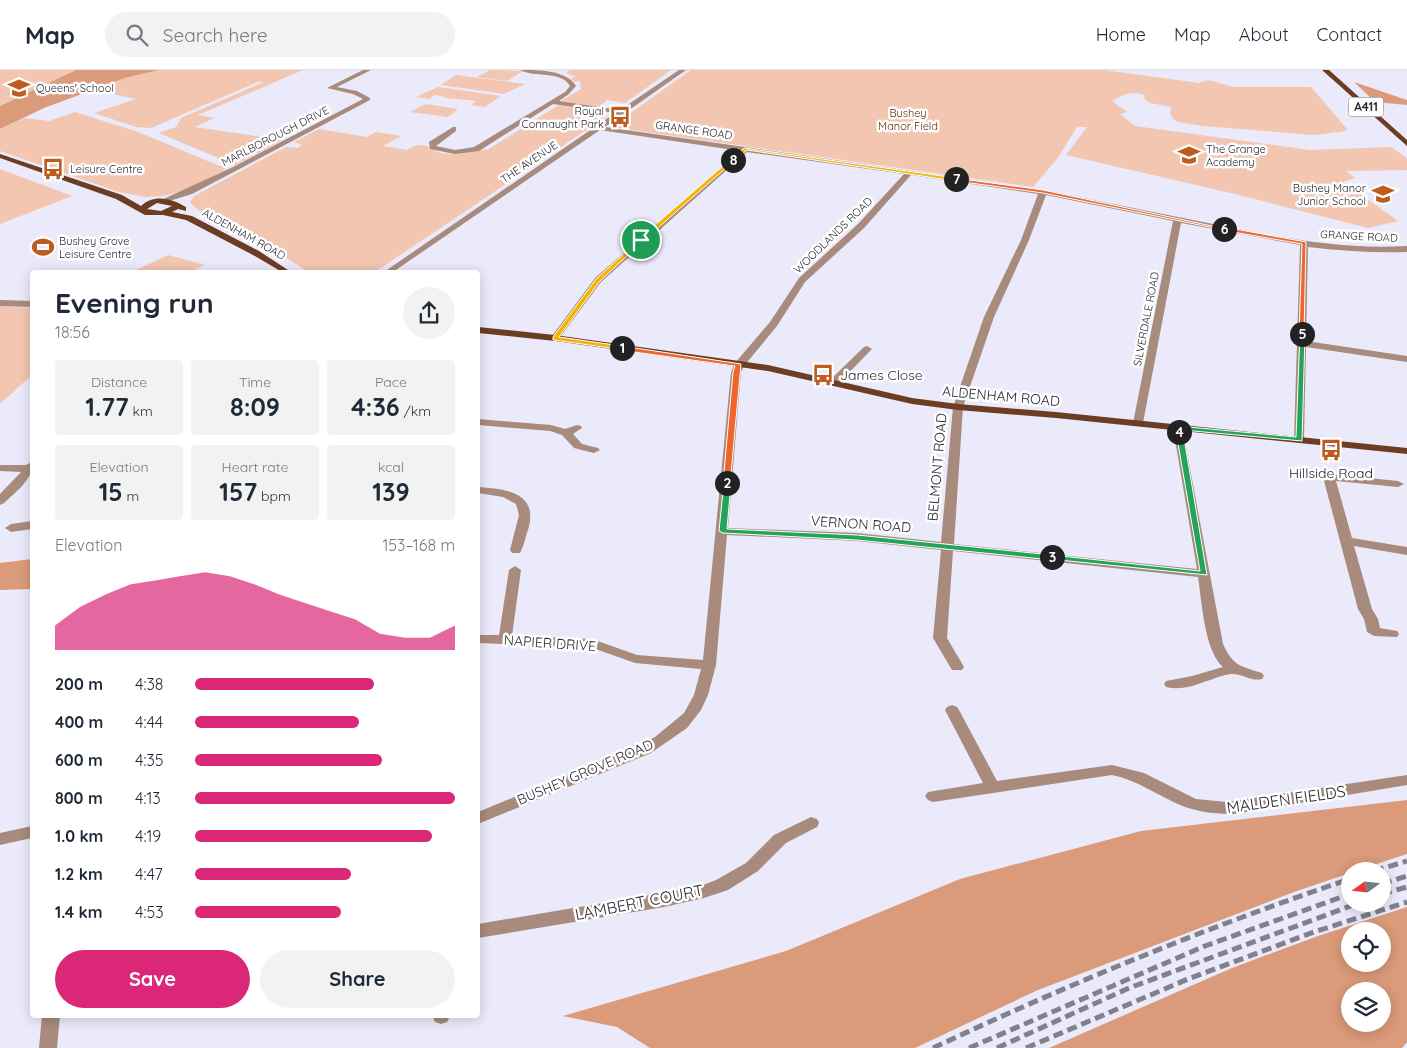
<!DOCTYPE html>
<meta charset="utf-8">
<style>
:root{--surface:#fff;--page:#f2f2f3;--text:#1f2937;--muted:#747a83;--line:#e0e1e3;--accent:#db2777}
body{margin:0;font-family:Quicksand,sans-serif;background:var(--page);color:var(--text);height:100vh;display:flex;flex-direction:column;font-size:19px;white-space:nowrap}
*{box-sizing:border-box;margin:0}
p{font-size:16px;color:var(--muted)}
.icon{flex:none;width:28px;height:28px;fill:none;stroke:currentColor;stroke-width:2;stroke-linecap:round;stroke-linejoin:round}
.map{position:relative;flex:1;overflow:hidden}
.side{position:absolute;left:30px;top:200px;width:450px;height:748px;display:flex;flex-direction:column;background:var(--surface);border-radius:5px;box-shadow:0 2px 12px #0003}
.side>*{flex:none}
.needle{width:32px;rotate:255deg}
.controls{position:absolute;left:1341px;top:792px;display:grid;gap:10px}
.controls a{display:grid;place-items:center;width:50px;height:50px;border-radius:50%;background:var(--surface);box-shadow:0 2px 12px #0003;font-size:25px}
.pin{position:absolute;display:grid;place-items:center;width:42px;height:42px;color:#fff;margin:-21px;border:2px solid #fff;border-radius:50%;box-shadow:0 1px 5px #0007}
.km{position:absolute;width:25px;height:25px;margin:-12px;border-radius:50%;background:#222;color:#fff;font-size:14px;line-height:25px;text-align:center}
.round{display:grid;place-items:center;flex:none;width:52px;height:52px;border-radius:26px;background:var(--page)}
.summary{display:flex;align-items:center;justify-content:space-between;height:85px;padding:0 25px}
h1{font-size:28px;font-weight:700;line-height:38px}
.metrics{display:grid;grid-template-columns:repeat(3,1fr);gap:8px;height:85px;padding:5px 25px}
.metrics div{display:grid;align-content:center;border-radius:5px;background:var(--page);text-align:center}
.metrics b{font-size:25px;font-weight:700}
.metrics small{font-size:14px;font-weight:400}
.metrics p{font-size:14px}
.chart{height:140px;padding:10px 25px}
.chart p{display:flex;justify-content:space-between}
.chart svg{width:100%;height:90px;margin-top:5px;fill:var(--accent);opacity:.7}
.cta{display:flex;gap:10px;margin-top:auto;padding:10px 25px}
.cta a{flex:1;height:58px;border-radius:30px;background:var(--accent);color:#fff;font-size:20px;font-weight:700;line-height:58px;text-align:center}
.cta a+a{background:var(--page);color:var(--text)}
ul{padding:0 25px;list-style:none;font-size:16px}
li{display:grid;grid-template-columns:80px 60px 1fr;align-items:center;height:38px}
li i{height:12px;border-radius:6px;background:var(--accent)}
header{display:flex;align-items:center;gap:30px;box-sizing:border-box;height:70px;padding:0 25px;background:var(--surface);border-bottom:1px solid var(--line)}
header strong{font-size:24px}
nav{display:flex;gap:28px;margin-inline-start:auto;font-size:18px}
.search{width:350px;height:45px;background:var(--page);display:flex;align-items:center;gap:12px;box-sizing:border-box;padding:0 18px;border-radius:28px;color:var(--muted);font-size:19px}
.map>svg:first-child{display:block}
</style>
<header>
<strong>Map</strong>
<div class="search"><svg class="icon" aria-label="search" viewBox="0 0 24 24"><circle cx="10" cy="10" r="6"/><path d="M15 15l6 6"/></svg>Search here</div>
<nav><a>Home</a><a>Map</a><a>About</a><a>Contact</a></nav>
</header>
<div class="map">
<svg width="1407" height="978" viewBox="0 0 1407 978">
<rect width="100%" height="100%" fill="#eaeafb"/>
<path fill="#f2c6b0" d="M0,0H76L0,36Z
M159,0H303L198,45L214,48L195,57L283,70L235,95L159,63L176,57L181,48L264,12H258L151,58L136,57L94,43L136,29L94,20L125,8Z
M490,0L523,1L507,11L477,7Z
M570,0H671L625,33L607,30L599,37L561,31L581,19L580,11L574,12L571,8L576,7L566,3Z
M691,0H1104L1199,13L1209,10L1233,17H1311L1347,59L1346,61L1314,65L1203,56L1178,52L1172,48L1170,42L1172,37L1150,33L1144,29L1145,25C1131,21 1124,24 1112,31L1127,42L1120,44L1135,56L1310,80L1391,77L1407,88V100L1346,101L1355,108L1343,112L1398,151L1368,158L1235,124L1066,85L1087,57H1077L1057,89L1033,117L611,57Z
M456,5L525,14L504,24L441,15Z
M438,17L501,26L485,37L471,35L476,31L446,28L445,27L435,25L429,29L416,27Z
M426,34L458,39L448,47L410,42Z
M559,35L602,42L607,46L375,202H308L285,187L227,159L205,145L192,135L190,132L194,126L286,77L298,78L302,75L294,72L319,59L367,67L376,62L401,66L383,76L407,80L417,75L427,76L440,83L454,84L479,79L487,80Z
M75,42L138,62L227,99L185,120L163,126L145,127L119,122L0,81V59L24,48L49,51Z
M0,99L72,126L0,154Z
M168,185L205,195L190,202H132Z
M0,236L32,238V305L0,334Z"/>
<path fill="#db9a79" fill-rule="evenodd" d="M76,0H159L125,8L44,38L0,59V36Z
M1354,12L1407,30V35L1375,32Z
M32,489V519L0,520V493Z
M1407,730V784L1355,801H1350V803L1294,822L1038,920L915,978H650L617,957L563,946L786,881L960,809L1141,761Z
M1407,837V972L1402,978H1049L1232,898L1318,866ZM1382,861V894H1350V861ZM1382,921V954H1350V921Z"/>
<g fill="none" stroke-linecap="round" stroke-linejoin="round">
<path fill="#a88b7d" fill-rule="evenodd" d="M363,0H371L337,17L357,21L370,28V30L192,124L163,133L159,131L233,97L363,29L353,24L327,18Z
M520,0C538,0 567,0 576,16L569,24L559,31L620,40L679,0H686L605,57L1043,120L1268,165C1314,173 1360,179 1407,176V182C1374,183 1341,181 1308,177L1306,271L1407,286V292L1306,277L1304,369L1299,372L1294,369L1300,175L1181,153L1143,353L1138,356L1133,353L1173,151L1046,125L1029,170L994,247L963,337L954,474L1197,499L1173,358L1174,356H1182L1223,574C1233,596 1240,596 1262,603L1264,606L1262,609C1251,612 1242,603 1231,604C1210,607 1188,623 1166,617L1164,614L1166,611L1192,606L1223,597C1204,580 1202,532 1198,507L953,481L947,568L964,597L962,600H952L933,568L941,480L857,471L727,465L716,595L708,625L701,640L687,658L651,683L478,754V742L641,675L655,667L684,643L694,625L701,599L635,593L590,577L478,573V565H499L509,500L515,496L521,500L512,566L592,569L637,585L703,590L731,302L735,293L770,252L799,208L858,154L904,104L747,82L601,212L558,270H552V266L595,208L740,81L600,60L393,202H384L615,43L553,34L479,81L455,84L430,79L429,72L453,57H456V61L436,76L455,80L474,77L565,22L570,16C561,0 534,8 520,0ZM911,105L1038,124L1021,170L984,247L953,337L941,472L857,463L728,458L741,302L744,296L777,256L805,212L864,158Z
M0,230L32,231V237L0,236Z
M867,276L872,279L870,281L837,315H829L828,313L829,311L864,277Z
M478,349L551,355L565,359L577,355L581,356L582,358L573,364L582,374L598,378L600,380L594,383L574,378L562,365L550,361L478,355Z
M32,392C34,409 16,422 4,433L0,435V424L21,402L0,401V395H26Z
M1329,404L1398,411L1404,414L1398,417L1336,411L1352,468L1407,477V485L1354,476L1372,539L1378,549L1380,558L1397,561L1399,564L1397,567L1374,566L1367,562L1364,549L1358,539L1323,407Z
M478,417C508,419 539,423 528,460C525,468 524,476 520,483H512L510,480L519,445L516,434L503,427L478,423Z
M32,451V459L11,462L5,458L11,454Z
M952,635L957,637L959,640L997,711L1112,695L1144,703L1196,729L1227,732L1407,705V715L1234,744C1215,744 1197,742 1180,735C1157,725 1137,710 1112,705L933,732L928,730L925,726L928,722L983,713L945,640L947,637Z
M811,747L817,749L819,753L817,757L786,773L758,801L728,820L704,828L664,837L478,868V854L698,817L716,810L746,793L774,765Z
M32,756V768L0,775V763Z
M42,945H60L57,978H39Z
M432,945H450V946L447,952L441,954L435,952Z"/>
<path fill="#6c3c23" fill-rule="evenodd" d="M1322,0H1329L1407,70V76Z
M0,84L122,125L141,136C154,123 173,129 186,137V141L178,139L172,142L192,146L259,181L291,202H282L253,185L186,150L163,145H145L116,129L0,88ZM157,133L172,136L161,141L147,139Z
M478,257L555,265L768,295L912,328L958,334L1056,342L1407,378V384L1056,348L958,340L912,334L768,301L555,271L478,263Z"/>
<path stroke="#81818e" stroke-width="5" stroke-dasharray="10 5" stroke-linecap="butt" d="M1374,801L1407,791
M1382,814L1407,806
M1382,824L1407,817
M933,978C1069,914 1207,857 1350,809
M969,978L1205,876L1350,824
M997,978L1129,918L1356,834
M1026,978L1188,909L1314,862L1407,832"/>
</g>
<path fill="#f5b400" stroke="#fff" d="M641,168L643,171L600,211L559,267L622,276L626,278L625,280L553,270V267L596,209Z"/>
<path fill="#f0652b" stroke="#fff" d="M622,276L741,294L730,415L723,413L733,302L735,296L620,280L619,278Z"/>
<path fill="#22a559" stroke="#fff" d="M724,411L731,413L727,459L857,465L1052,485L1056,487L1052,490L857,470L723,463L719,461Z"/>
<path fill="#22a559" stroke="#fff" d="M1179,360L1183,362L1207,505L1049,489V485H1052L1200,501L1176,362Z"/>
<path fill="#22a559" stroke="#fff" d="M1300,262L1305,264L1302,371L1182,360V364H1177L1175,358L1178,356L1296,367Z"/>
<path fill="#f0652b" stroke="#fff" d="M1224,157L1306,172L1304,265L1299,264L1302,174L1222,160Z"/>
<path fill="#f0652b" stroke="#fff" d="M954,108L1043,120L1226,159L1224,160L1043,123L956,111Z"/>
<path fill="#f5b400" stroke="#fff" d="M744,78L956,108L958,109L956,111L747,80L734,91H731Z"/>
<path fill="#f5b400" stroke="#fff" d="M731,89L735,90L643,171H639V169Z"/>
<defs>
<g id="school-bare" transform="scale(1.725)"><path d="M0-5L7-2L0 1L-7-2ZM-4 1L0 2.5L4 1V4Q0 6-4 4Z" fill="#bd5c1e" stroke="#fff" stroke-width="2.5" paint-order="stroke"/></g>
<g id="bus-bare" transform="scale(1.725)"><path d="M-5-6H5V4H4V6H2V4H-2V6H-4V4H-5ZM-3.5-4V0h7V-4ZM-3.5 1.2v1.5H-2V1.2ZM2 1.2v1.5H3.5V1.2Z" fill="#bd5c1e" stroke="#fff" stroke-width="2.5" paint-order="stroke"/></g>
<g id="stadium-bare" transform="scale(1.725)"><path d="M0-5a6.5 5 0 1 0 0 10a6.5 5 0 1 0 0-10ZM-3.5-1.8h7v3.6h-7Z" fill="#bd5c1e" stroke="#fff" stroke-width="2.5" paint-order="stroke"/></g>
</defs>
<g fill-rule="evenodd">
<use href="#school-bare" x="19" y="18"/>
<use href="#bus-bare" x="620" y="47"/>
<use href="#school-bare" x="1189" y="85"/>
<use href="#bus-bare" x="53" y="99"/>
<use href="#school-bare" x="1383" y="124"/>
<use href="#stadium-bare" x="43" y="177"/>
<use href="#bus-bare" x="823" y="305"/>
<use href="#bus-bare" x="1331" y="380"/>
</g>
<g text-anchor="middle" stroke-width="5" stroke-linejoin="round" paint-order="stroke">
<g font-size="11" fill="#292933" stroke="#fff" text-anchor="start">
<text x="36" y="22">Queens' School</text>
<text x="604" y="45" text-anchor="end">Royal<tspan x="604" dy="13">Connaught Park</tspan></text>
<text x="1206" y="83">The Grange<tspan x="1206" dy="13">Academy</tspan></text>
<text x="70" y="103">Leisure Centre</text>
<text x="1366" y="122" text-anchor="end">Bushey Manor<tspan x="1366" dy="13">Junior School</tspan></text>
<text x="59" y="175">Bushey Grove<tspan x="59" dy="13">Leisure Centre</tspan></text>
</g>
<g font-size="11" fill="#632901" stroke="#fff">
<text x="908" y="47">Bushey<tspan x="908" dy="13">Manor Field</tspan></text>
</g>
<g font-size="11" fill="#292933" stroke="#fff">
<text transform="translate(694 60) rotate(8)" y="4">GRANGE ROAD</text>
<text transform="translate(275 66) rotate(-27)" y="4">MARLBOROUGH DRIVE</text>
<text transform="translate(529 92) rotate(-34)" y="4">THE AVENUE</text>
<text transform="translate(244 164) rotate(29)" y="4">ALDENHAM ROAD</text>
<text transform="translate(833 165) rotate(-44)" y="4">WOODLANDS ROAD</text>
<text transform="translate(1359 166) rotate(3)" y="4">GRANGE ROAD</text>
<text transform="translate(1146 249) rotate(-79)" y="4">SILVERDALE ROAD</text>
</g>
<rect fill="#fff" stroke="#696970" stroke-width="1" x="1348.5" y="27.5" width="35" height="19" rx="4"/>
<g font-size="12" font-weight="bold" fill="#292933">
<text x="1366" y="41">A411</text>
</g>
<g font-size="14" fill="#292933" stroke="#fff" text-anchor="start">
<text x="840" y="310">James Close</text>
<text x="1331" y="408" text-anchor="middle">Hillside Road</text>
</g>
<g font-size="14" fill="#292933" stroke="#fff">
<text transform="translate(1001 326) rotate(5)" y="5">ALDENHAM ROAD</text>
<text transform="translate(937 397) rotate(-85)" y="5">BELMONT ROAD</text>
<text transform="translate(861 454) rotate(4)" y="5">VERNON ROAD</text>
<text transform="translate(550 573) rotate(4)" y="5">NAPIER DRIVE</text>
<text transform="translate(585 702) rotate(-23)" y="5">BUSHEY GROVE ROAD</text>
</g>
<g font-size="16" fill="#292933" stroke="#fff">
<text transform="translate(1286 729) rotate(-8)" y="6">MALDEN FIELDS</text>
<text transform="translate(639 832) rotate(-11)" y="6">LAMBERT COURT</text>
</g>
</g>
</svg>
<div class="controls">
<a><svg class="needle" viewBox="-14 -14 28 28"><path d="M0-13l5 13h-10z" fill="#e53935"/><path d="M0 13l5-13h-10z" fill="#747a83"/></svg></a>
<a><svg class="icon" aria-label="locate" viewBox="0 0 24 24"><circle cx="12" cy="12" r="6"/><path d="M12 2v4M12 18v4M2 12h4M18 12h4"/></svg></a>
<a><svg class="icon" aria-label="layers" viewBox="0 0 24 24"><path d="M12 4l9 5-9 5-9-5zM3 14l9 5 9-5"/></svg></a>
</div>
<div class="pin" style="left:641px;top:170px;background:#1e9e55"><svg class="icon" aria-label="arrive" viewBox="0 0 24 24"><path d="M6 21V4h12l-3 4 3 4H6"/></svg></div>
<b class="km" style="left:622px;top:278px">1</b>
<b class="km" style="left:727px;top:413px">2</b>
<b class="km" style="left:1052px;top:487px">3</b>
<b class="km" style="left:1179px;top:362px">4</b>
<b class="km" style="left:1302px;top:264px">5</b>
<b class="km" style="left:1224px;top:159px">6</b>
<b class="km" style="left:956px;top:109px">7</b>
<b class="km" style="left:733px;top:90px">8</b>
<section class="side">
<div class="summary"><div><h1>Evening run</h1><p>18:56</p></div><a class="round"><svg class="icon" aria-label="share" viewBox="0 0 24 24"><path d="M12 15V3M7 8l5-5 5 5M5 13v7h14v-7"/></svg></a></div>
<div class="metrics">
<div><p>Distance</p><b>1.77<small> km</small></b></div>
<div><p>Time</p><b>8:09</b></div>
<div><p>Pace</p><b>4:36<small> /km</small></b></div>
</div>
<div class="metrics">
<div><p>Elevation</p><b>15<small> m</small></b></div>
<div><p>Heart rate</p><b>157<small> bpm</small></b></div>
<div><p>kcal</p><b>139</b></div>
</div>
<div class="chart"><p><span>Elevation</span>153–168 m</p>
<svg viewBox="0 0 160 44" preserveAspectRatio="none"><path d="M0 44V32L10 23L20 17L30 12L40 10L50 8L60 6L70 8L80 12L90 17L100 21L110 25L120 29L130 36L140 38L150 38L160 32V44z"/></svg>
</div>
<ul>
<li><b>200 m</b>4:38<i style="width:69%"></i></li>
<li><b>400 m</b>4:44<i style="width:63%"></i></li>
<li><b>600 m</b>4:35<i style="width:72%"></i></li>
<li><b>800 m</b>4:13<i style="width:100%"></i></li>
<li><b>1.0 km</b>4:19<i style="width:91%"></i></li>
<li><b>1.2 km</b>4:47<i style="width:60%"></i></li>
<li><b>1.4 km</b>4:53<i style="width:56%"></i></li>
</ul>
<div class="cta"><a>Save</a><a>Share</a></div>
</section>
</div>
